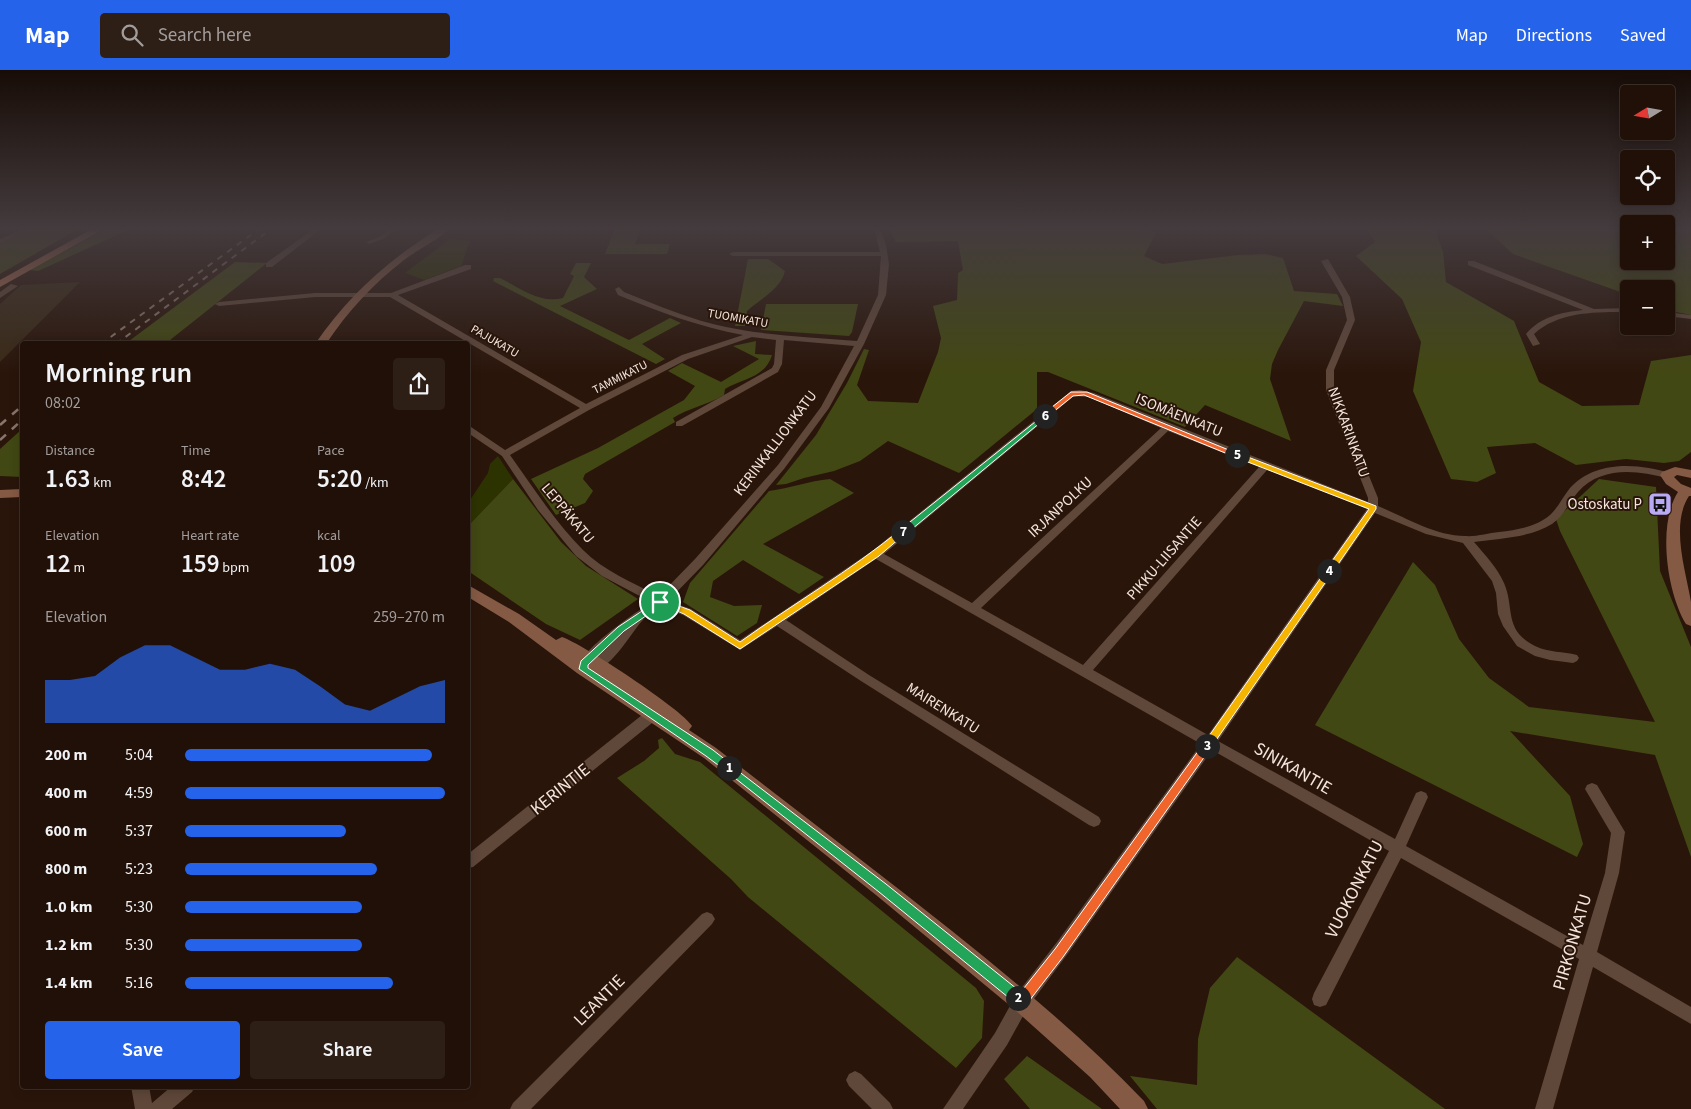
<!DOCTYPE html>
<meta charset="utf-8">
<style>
:root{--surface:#201008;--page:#2d1e16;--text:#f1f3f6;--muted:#a29d9c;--line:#3d3029;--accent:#2563eb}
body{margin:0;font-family:"Source Sans 3",sans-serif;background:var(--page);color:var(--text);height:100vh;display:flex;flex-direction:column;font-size:19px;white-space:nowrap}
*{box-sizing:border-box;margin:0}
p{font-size:16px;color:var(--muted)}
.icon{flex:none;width:28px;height:28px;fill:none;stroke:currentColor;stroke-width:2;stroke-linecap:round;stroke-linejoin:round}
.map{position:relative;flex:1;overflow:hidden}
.panel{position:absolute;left:20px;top:271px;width:450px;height:748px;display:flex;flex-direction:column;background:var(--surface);border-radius:5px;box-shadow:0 2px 12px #0003,0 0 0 1px var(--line)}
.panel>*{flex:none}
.needle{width:32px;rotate:259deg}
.controls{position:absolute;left:1620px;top:15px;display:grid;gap:10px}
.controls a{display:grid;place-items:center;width:55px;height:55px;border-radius:5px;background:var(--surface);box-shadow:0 2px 12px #0003,0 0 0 1px var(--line);font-size:25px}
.pin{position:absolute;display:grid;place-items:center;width:42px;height:42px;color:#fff;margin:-21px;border:2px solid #fff;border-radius:50%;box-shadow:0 1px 5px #0007}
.km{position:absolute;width:25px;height:25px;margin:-12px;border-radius:50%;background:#222;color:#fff;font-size:14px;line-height:25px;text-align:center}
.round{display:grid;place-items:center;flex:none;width:52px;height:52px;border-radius:5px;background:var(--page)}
.overview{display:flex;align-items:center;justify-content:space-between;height:85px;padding:0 25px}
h1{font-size:28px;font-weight:600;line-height:38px}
.stats{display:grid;grid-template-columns:repeat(3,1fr);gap:8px;height:85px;padding:5px 25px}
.stats div{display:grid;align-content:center}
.stats b{font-size:25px;font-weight:600}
.stats small{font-size:14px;font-weight:400}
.stats p{font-size:14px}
.chart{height:140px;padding:10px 25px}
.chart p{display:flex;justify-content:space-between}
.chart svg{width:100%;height:90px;margin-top:5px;fill:var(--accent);opacity:.7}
.cta{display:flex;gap:10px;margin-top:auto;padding:10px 25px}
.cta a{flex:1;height:58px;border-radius:5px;background:var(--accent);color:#fff;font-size:20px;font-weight:600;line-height:58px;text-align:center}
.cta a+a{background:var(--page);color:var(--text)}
ul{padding:0 25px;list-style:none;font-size:16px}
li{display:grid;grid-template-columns:80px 60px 1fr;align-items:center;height:38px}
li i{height:12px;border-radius:6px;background:var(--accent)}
header{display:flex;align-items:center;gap:30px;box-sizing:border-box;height:70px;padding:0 25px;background:var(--accent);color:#fff}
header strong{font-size:24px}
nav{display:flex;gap:28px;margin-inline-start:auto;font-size:18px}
.search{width:350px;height:45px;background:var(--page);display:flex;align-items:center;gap:12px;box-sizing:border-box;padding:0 18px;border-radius:5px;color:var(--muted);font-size:19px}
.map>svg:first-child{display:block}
</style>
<header>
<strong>Map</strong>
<div class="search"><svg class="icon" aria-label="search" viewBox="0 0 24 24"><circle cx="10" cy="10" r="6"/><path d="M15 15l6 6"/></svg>Search here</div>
<nav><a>Map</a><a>Directions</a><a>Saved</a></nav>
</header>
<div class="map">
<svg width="1691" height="1039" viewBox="0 0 1691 1039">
<rect width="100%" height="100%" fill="#2a150a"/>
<path fill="#2d3300" d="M450,169L470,171L461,196L424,210L405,203Z
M498,386L513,409L468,456V433L488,403L490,394Z"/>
<path fill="#424813" d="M30,159H78L0,204V174Z
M106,159H130L38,201L30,200Z
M615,159H641L635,174H670L667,184H605Z
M889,159H1132L1156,162L1144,186L1162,194L1238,185L1265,184L1283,188L1294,221L1337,224L1343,236L1304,231L1278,280L1272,294L1270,309L1291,371L1205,335L1185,357L1048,302H1037V339L959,403L888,371L860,391L834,401L804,408L786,414L776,415L816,365L847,313L864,279L869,280L857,315L868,331L918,333L938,282L941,268L933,236L957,230L958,203L963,200L958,171L896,172Z
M1367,159H1435L1443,182L1446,212L1514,251L1539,312L1582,336L1639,335L1651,291L1691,285V382L1679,391L1664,393L1626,389L1576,395L1535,373L1487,377L1496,403L1477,412L1451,409L1413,321L1421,272L1402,229L1356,186L1375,172Z
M1486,159H1629V191H1666V159H1691V245L1666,240V219H1629V225L1513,184Z
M748,189H768L785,201C781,219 760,229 747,241L745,256H735Z
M235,192L267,193L165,274H125Z
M576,193H591L584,207L597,219L560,236L629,270L670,248L681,253L642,274L665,289L656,294L493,211L494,208H500C520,218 540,234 563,228L574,206L570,204Z
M766,234H858L852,262L849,266L761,260Z
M756,271L755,284L772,285C765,308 744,308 725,319L724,325C707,335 689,338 673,348L675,352L585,404L583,409L593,421L585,433L556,445L531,409L598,378L684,330L695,316L668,301L682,293L721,312L759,289L733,276Z
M22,359V407L0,406V379Z
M513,409L561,472L586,496L638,529L580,570L546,554L468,501V456Z
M830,409L854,423L763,474L824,507L799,524L743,490L713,511L710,527L734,536L762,535L757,553L737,566L683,532L690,513L769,421C790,418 809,411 830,409Z
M1599,409L1656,417L1660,501L1691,577V787L1655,685L1510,661L1570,726L1583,774L1577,787L1315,655L1413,492L1435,515L1459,569L1489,608L1529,637L1655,652L1560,461L1556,449Z
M662,668L675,684L700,692L976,918L984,931L982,968L956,998L748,827L731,809L617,708L644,691L659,678L658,670Z
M1237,887L1445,1039H1157L1130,1006L1197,1015L1198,969L1210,918Z
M1027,986L1102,1039H1030L1004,1009Z"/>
<path fill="#392916" d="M80,212L0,292V234L21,215Z"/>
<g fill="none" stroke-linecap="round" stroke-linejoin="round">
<path fill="#5f473a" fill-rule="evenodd" d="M22,159H30L0,174V169Z
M314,159H321L272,197H266V193Z
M390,159H397L383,169L369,174L366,172L379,167Z
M874,159H880L886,175L889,194L886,225L864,274L829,338L784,399L703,495L668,531L691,539L740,570L872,481L1071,321L1080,320L1094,323L1368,432V428L1326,320V300L1347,250L1342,227L1321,191L1328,189L1350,227L1355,250L1334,300V320L1378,428V436C1405,447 1435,466 1465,466C1476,467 1488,463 1499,462C1514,460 1530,458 1543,450C1556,443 1561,429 1570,418C1595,390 1638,393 1670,403L1672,405L1667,408C1636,400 1601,396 1578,422C1569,432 1564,446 1552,454C1530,468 1499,468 1474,472C1485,485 1497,497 1504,513C1515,538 1503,560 1535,576C1549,583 1563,581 1577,585L1579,588L1577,591L1573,593L1550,590L1535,586L1517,576L1503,556L1498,544L1496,523L1492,511L1463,473L1426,464L1375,443L1218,671L1395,769L1416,723L1421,721L1426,723L1428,727L1406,776L1583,875L1605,803L1611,763L1585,719L1587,715L1592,713L1597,715L1625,762L1619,803L1597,882L1691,937V954L1593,897L1553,1039H1535L1579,889L1401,788L1326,935L1320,937L1314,935L1312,929L1314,923L1389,781L1212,680L1069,882L1028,937L1007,975L963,1039H943L995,963L1016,925L1057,872L1201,674L876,489L786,550L869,605L1099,747L1101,751L1099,755L1094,757L1089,755L861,611L777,556L740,580L683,545L661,537C655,541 647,545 642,551C628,566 606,611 579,602L577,599C581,579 634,544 651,532L602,506L576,486L538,440L502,386L468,363V356L471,357L505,380L580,338L390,227H315L219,236L215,234L219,232L315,223H391L465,195H471V199L398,225L586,334L682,285L743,265C700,257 659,242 618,225L615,219L619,217L624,222C657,235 691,250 726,257C769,266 813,267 857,271L878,225L881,186H733L729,184L733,182H880ZM752,267L776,270L774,294L772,298L676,352V356H682L778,302L782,294L784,270L854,276L821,337L778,395L695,489L659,526C633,513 604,501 583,480C555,452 533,417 510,385L589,340L688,289ZM1074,326L1089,327L1161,358L972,533L884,484ZM1168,361L1259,397L1083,595L981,538ZM1267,400L1367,439L1208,665L1093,600Z
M1468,191H1474L1594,239L1629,238V242C1597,242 1559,241 1534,264L1540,274L1533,276L1526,264C1540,247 1562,242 1583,240L1468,195Z
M11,214L18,216L0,228V222Z
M1666,242L1691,245V249L1666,246Z
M652,640L657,641L658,645L657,649L473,797L468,798V784L647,641Z
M707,842L712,844L715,849L712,854L531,1039H510L513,1033L702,844Z
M855,1001L861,1004L890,1033L893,1039H872L849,1016L846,1010L849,1004Z
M131,1016H149L152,1033L172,1016H195L192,1022L172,1039H135Z"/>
<path fill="#855a45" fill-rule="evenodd" d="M438,159H449C437,171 418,179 404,190C373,214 348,241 326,274H315C348,226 388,190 438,159Z
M1675,397L1691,400V408L1677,405L1674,407L1681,414L1691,418V426H1689C1670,455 1686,501 1691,532C1691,540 1691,548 1691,556L1686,554C1667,523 1657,454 1678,422L1666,414L1660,405L1662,402Z
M22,419V427L0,428V420Z
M468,515L519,544L556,570L562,567C581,573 683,640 692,656L689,660L716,678C795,739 874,799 952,861C1019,915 1085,969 1144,1031L1148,1039H1120L1090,1007L1014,939L876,825L704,688L577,603L509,552L468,527Z"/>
<path fill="#ab6c51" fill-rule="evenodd" d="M92,159H104L0,217V210Z"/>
<path stroke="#88766d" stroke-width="2" stroke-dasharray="6 6" stroke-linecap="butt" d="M101,274L259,159
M116,274L271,159"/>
<path stroke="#88766d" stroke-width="2.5" stroke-dasharray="8 8" stroke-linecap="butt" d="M0,355L22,336
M0,370L22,350"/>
</g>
<linearGradient id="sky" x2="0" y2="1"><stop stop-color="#170c06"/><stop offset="0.52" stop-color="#443b3e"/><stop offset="1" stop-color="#443b3e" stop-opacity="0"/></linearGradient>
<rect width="1691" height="304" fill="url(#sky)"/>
<path fill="#22a559" stroke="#fff" d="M660,529L664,532L663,534L624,561L588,595V598L713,680L732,695V701H726L706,686L579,599L581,591L618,557Z"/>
<path fill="#22a559" stroke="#fff" d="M729,694L886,814L1022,923L1024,928L1022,932L1018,934L1014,932L879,822L726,701V695Z"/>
<path fill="#f0652b" stroke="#fff" d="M1207,672L1210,673V679L1063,887L1026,935L1022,937L1014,932L1012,928L1014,923H1020L1055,879L1204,673Z"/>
<path fill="#f5b400" stroke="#fff" d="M1329,498L1332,499V503L1210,679H1204V673L1327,499Z"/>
<path fill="#f5b400" stroke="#fff" d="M1235,384H1240L1376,436V439L1332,503H1327L1325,501L1369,439L1235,387Z"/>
<path fill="#f0652b" stroke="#fff" d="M1071,322H1087L1241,385L1235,387L1084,325L1073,326L1047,347H1042V345Z"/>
<path fill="#22a559" stroke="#fff" d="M1045,344L1047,345V347L906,464H900V460Z"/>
<path fill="#f5b400" stroke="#fff" d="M900,460L907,462L879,486L740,579L684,544L656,532L660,529L690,540L740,572C793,534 850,501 900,460Z"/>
<defs>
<g id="bus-square" transform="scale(1.25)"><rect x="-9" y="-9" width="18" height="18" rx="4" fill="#baaaf6" stroke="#2a150a"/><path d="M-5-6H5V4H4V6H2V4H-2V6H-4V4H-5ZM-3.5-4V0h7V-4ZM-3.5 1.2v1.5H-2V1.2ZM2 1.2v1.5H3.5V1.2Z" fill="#111"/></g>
</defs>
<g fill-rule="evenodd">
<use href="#bus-square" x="1660" y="434"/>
</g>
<g text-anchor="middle" stroke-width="4" stroke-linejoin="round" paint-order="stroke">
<g font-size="12" fill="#f4e5dd" stroke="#2a150a">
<text transform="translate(738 248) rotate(10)" y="4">TUOMIKATU</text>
<text transform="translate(495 271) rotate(30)" y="4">PAJUKATU</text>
<text transform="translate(620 307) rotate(-27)" y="4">TAMMIKATU</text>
</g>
<g font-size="15" fill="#f4e5dd" stroke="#2a150a">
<text transform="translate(1179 345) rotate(22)" y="5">ISOMÄENKATU</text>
<text transform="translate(1349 362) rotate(70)" y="5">NIKKARINKATU</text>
<text transform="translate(775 373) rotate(-53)" y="5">KERINKALLIONKATU</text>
<text transform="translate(1060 437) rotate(-43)" y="5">IRJANPOLKU</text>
<text transform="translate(568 443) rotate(50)" y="5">LEPPÄKATU</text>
<text transform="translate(1164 488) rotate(-49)" y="5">PIKKU-LIISANTIE</text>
<text transform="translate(943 638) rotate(32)" y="5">MAIRENKATU</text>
</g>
<g font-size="15" fill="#f4e5dd" stroke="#2a150a" text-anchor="end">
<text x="1642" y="439">Ostoskatu P</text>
</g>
<g font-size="18" fill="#f4e5dd" stroke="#2a150a">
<text transform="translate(1293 698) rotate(30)" y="6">SINIKANTIE</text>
<text transform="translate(560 719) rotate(-39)" y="6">KERINTIE</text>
<text transform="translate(1354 819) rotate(-63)" y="6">VUOKONKATU</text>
<text transform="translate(1572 872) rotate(-74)" y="6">PIRKONKATU</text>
<text transform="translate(599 930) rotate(-45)" y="6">LEANTIE</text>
</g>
</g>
</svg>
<div class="controls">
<a><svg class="needle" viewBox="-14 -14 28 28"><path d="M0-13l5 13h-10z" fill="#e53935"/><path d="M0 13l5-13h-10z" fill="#a29d9c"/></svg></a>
<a><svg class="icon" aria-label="locate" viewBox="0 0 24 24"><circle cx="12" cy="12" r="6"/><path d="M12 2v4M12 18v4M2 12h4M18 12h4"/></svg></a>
<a>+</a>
<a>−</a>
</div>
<div class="pin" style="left:660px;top:532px;background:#1e9e55"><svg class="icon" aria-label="arrive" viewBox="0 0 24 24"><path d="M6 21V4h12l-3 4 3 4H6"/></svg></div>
<b class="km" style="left:729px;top:698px">1</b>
<b class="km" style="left:1018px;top:928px">2</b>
<b class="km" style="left:1207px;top:676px">3</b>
<b class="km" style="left:1329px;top:501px">4</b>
<b class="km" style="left:1237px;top:385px">5</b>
<b class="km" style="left:1045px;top:346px">6</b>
<b class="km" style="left:903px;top:462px">7</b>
<section class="panel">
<div class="overview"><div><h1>Morning run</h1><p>08:02</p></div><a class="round"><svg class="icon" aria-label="share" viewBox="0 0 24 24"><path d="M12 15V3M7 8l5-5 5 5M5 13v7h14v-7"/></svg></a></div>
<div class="stats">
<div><p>Distance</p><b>1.63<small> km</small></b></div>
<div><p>Time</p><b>8:42</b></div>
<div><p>Pace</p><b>5:20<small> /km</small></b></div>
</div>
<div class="stats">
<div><p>Elevation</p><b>12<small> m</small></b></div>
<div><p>Heart rate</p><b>159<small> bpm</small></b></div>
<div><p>kcal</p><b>109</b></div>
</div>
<div class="chart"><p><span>Elevation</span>259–270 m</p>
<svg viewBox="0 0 160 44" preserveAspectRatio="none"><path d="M0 44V23L10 23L20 21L30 12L40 6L50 6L60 12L70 18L80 18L90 15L100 18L110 26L120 35L130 38L140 32L150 26L160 23V44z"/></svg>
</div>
<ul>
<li><b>200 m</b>5:04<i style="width:95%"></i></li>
<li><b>400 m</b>4:59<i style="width:100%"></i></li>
<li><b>600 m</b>5:37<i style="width:62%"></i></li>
<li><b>800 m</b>5:23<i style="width:74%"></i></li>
<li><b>1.0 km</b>5:30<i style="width:68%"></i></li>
<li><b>1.2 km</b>5:30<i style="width:68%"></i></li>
<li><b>1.4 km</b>5:16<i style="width:80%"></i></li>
</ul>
<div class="cta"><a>Save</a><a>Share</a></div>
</section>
</div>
